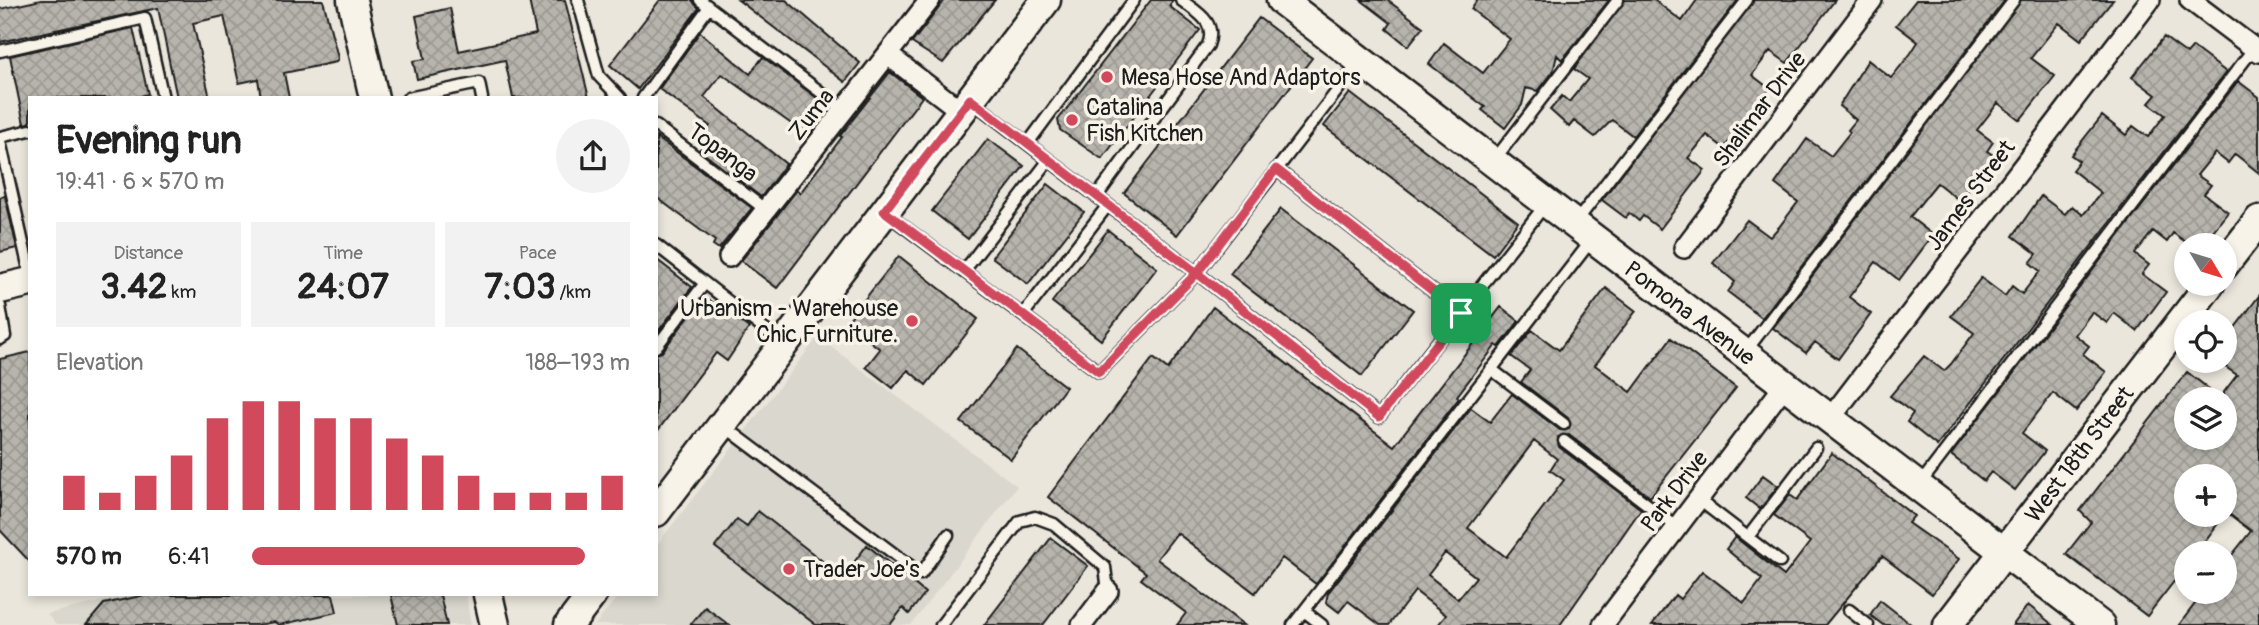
<!DOCTYPE html>
<meta charset="utf-8">
<style>
:root{--surface:#fff;--page:#f2f2f2;--text:#222;--muted:#767676;--accent:#d1495b}
body{margin:0;font-family:Pangolin,sans-serif;background:var(--page);color:var(--text);height:100vh;display:flex;flex-direction:column;font-size:26px;white-space:nowrap}
*{box-sizing:border-box;margin:0}
p{font-size:23px;color:var(--muted)}
.icon{flex:none;width:38px;height:38px;fill:none;stroke:currentColor;stroke-width:2;stroke-linecap:round;stroke-linejoin:round}
.map{position:relative;flex:1;overflow:hidden}
.side{position:absolute;left:28px;top:96px;width:630px;height:500px;display:flex;flex-direction:column;background:var(--surface);border-radius:0px;box-shadow:0 4px 10px #0003}
.side>*{flex:none}
.needle{width:46px;rotate:128deg}
.buttons{position:absolute;left:2174px;top:233px;display:grid;gap:14px}
.buttons a{display:grid;place-items:center;width:63px;height:63px;border-radius:50%;background:var(--surface);box-shadow:0 4px 10px #0003;font-size:35px}
.pin{position:absolute;display:grid;place-items:center;width:60px;height:60px;color:#fff;margin:-30px;border-radius:14px;box-shadow:0 4px 10px #0006}
.round{display:grid;place-items:center;flex:none;width:74px;height:74px;border-radius:37px;background:var(--page)}
.overview{display:flex;align-items:center;justify-content:space-between;height:119px;padding:0 28px}
h1{font-size:38px;font-weight:800;line-height:52px}
.metrics{display:grid;grid-template-columns:repeat(3,1fr);gap:10px;height:119px;padding:7px 28px}
.metrics div{display:grid;align-content:center;border-radius:0px;background:var(--page);text-align:center}
.metrics b{font-size:35px;font-weight:800}
.metrics small{font-size:19px;font-weight:400}
.metrics p{font-size:19px}
.chart{height:196px;padding:14px 28px}
.chart p{display:flex;justify-content:space-between}
.chart svg{width:100%;height:126px;margin-top:7px;stroke:var(--accent);stroke-width:6}
ul{padding:0 28px;list-style:none;font-size:23px}
li{display:grid;grid-template-columns:112px 84px 1fr;align-items:center;height:52px}
li i{height:18px;border-radius:9px;background:var(--accent)}
.map>svg:first-child{display:block}
</style>
<div class="map">
<svg width="2259" height="625" viewBox="0 0 2259 625">
<defs>
<pattern id="building-cross-hatch" width="8" height="8" patternUnits="userSpaceOnUse" patternTransform="scale(1.75)"><rect width="8" height="8" fill="#b6b4ac"/><path d="M0 0l8 8M0 8l8-8" fill="none" stroke="#9c9a93"/></pattern>
</defs>
<rect width="100%" height="100%" fill="#eae6dc"/>
<filter id="ink" filterUnits="userSpaceOnUse"><feTurbulence type="fractalNoise" baseFrequency=".0143" numOctaves="2"/><feDisplacementMap in="SourceGraphic" scale="14" xChannelSelector="R" yChannelSelector="G"/><feConvolveMatrix kernelMatrix="1 2 1 2 8 2 1 2 1" color-interpolation-filters="sRGB"/></filter>
<g filter="url(#ink)">
<path fill="#dad7ce" d="M818,337L1017,486L911,625H595L619,595H656V546Z
M130,595H466L471,625H56L47,614Z"/>
<path fill="url(#building-cross-hatch)" stroke="#1c1c1c" stroke-width="2" fill-rule="evenodd" d="M41,0H323L338,58L336,62L284,73L289,98H261L258,79L239,83L224,16L193,23L210,98H177L158,8L0,42V9Z
M529,0H565L589,98H513L505,60L417,79L413,61L425,59L416,16L450,8L459,51L536,34Z
M660,0H692L699,8L638,89L610,65Z
M738,0H786L860,63L845,82Z
M945,0H995L943,63L912,43Z
M1151,0H1173L1169,6L1200,30L1102,159L1060,130L1058,120Z
M1361,0H1387L1423,27L1408,46L1387,29L1391,23Z
M1477,0H1609L1562,60L1557,55L1553,72L1538,91L1526,88L1522,105L1505,128L1482,110L1485,107L1429,64L1444,43L1483,73L1510,39L1471,9Z
M1625,0H1654L1682,21L1697,0H1738L1633,136L1612,120L1595,137L1574,121L1569,127L1550,110L1562,96L1569,102L1588,79L1574,69Z
M1754,0H1835L1787,63L1770,51L1752,75L1770,89L1724,148L1707,135L1688,158L1705,170L1660,229L1643,216L1639,221L1629,213L1626,218L1602,200Z
M1916,0H2005L1762,318L1728,292L1735,282L1713,263L1747,220L1770,237L1779,227L1798,202L1775,184L1807,139L1831,156L1850,132L1848,130L1856,120L1839,106L1868,60L1891,78L1911,53L1918,42L1896,25Z
M2021,0H2113L2081,40L2059,23L2031,58L2055,76L2020,120L1998,103L1977,130L1993,142L1987,151L1993,155L1960,201L1937,183L1928,194L1910,217L1933,235L1899,280L1876,262L1849,297L1871,314L1838,359L1815,342L1806,353L1773,328Z
M1259,18L1312,58L1177,235L1124,193Z
M133,28L148,94L134,98H30V123L24,124L10,56Z
M700,32L750,74L763,57L830,108L808,136L722,74L704,97L786,164L761,197L699,150L705,143L701,139L710,126L659,89Z
M2164,37L2187,54L2193,47L2226,72L1937,446L1907,422L1913,413L1890,396L1924,356L1944,371L1951,364L1974,333L1951,316L1981,278L2005,296L2012,286L2022,294L2040,271L2030,263L2037,254L2013,236L2041,196L2065,214L2072,206L2083,215L2101,193L2072,170L2079,161L2071,155L2102,116L2126,135L2133,126L2148,137L2165,115L2149,103L2156,95L2132,77Z
M890,72L922,97L777,288L741,261L797,190L800,193L842,137L840,136Z
M2238,81L2259,97V173L2235,154L2228,163L2215,153L2197,175L2211,185L2204,194L2228,212L2202,245H2190L2173,233L2167,242L2153,231L2135,254L2149,265L2142,274L2166,292L2137,331L2114,313L2107,323L2092,312L2075,335L2089,346L2083,354L2106,372L2076,411L2053,393L2022,433L2045,451L2015,490L1991,472L1984,481L1951,455Z
M1350,93L1518,222L1493,255L1324,126Z
M656,137L752,208L719,249L713,245L715,241L656,197Z
M988,139L1024,166L968,239L932,211Z
M1048,184L1084,212L1028,284L992,257Z
M5,196L17,248L0,252V197Z
M1281,209L1413,310L1362,376L1230,274Z
M1108,230L1157,268L1101,340L1052,302Z
M899,256L978,319L926,385L908,370L893,388L866,367L880,349L846,323Z
M656,259L692,287L656,334Z
M1606,288L1636,311L1595,365L1631,392L1671,338L1736,388L1650,497L1569,435L1558,437L1559,447L1641,509L1560,625H1438L1446,615L1415,591L1389,625H1380L1348,601L1339,612L1326,602L1328,593L1471,408L1490,422L1512,394L1560,430L1569,429L1568,418L1521,382L1530,370L1511,356L1532,330L1559,350ZM1534,441L1557,459L1550,470L1564,480L1506,557L1468,528ZM1445,553L1476,577L1458,599L1428,575Z
M704,296L749,328L727,361L716,353L656,433V354L662,352Z
M2259,296V625H2179L2204,592H2224V565L2251,531L2224,510V476H2186V514H2225L2196,553H2186V566L2147,616L2066,554L2091,522L2080,511L2187,372L2209,389L2201,399H2186V438H2224V392L2237,375L2224,366V329L2230,334Z
M1213,307L1394,446L1501,307L1519,321L1499,347L1496,345L1457,396L1459,398L1316,584L1282,558L1255,593L1177,533L1157,559L1244,625H1177L1186,613L1141,579L1146,573L1048,497L1153,358L1168,369Z
M1017,349L1066,387L1011,459L961,422Z
M30,352V562L0,530V359Z
M1832,453L1914,516L1908,523L1959,559L1932,594L1882,556L1825,625H1652L1675,595L1680,599L1702,571L1744,603L1762,579L1726,549L1735,537L1784,576L1810,542L1774,515L1790,495L1797,500Z
M1763,475L1778,486L1760,509L1746,498Z
M758,511L843,577L867,545L925,593L909,614L903,608L890,625H816L715,547L737,519L747,526Z
M1051,538L1088,566L1043,625H984Z
M145,595H333L337,612L279,625L274,622L258,625H86L104,604Z
M391,595H440L447,625H398Z
M1880,600L1912,625H1883L1870,615Z
M2028,605L2053,625H2013Z
M705,607L729,625H690Z"/>
<g fill="none" stroke-linecap="round" stroke-linejoin="round">
<g stroke="#1c1c1c" stroke-width="15">
<path id="lane" d="M578,0L599,76L620,98
M700,0L844,110
M0,51L145,18L163,98
M408,98L479,83L482,98
M643,98L709,7
M973,102L1197,273L1360,61
M656,126L766,210
M0,137L30,130
M0,141L30,274
M1028,143L1134,0
M1495,159L1618,0
M1276,169L1461,313
M1097,196L1208,45C1217,22 1198,13 1181,0
M887,214L1099,372L1197,273L1379,417L1545,205
M1576,222L1747,0
M656,245L783,344
M964,271L1049,160
M0,306L5,336L0,339
M1023,315L1108,205
M656,347L705,283
M1746,351L2014,0
M1491,369L1564,424
M724,426L921,574L948,535
M1564,441L1677,527
M1920,484L2254,48
M1698,499L1780,562
M1748,537L1816,448
M1849,610L1868,625
M1304,611L1322,625
M941,625L1020,521L1035,517L1054,524L1105,567L1108,591
M1293,625L1591,241"/>
</g>
<g stroke="#1c1c1c" stroke-width="24">
<path id="street" d="M2190,0L2259,52
M888,55L961,111
M1684,248L1872,0
M729,257L930,0
M1829,420L2150,0
M1082,625L1108,591
M1603,625L1784,386"/>
</g>
<g stroke="#1c1c1c" stroke-width="33">
<path id="secondary" d="M352,0L374,98
M1281,0L2100,625
M2224,265L2259,220
M0,289L30,282
M656,512L1046,0
M488,595L495,625
M569,625L592,595
M1948,625L2210,284"/>
</g>
<use href="#lane" stroke="#f7f3e8" stroke-width="10"/>
<use href="#street" stroke="#f7f3e8" stroke-width="19"/>
<use href="#secondary" stroke="#f7f3e8" stroke-width="28"/>
</g>
</g>
<g fill="none" stroke-linecap="round" stroke-linejoin="round" filter="url(#ink)">
<g stroke="#fff" stroke-width="14">
<path id="route" d="M1461,313L1276,169L1197,273L970,99L884,211L1099,372L1197,273L1379,417L1461,313"/>
</g>
<use href="#route" stroke="#d1495b" stroke-width="9"/>
</g>
<g fill="#d1495b" stroke="#f7f3e8" stroke-width="2.5">
<circle cx="1107" cy="77" r="7"/>
<circle cx="1072" cy="120" r="7"/>
<circle cx="912" cy="321" r="7"/>
<circle cx="789" cy="569" r="7"/>
</g>
<g text-anchor="middle" stroke-width="7" stroke-linejoin="round" paint-order="stroke">
<g font-size="23" fill="#1c1c1c" stroke="#f7f3e8" text-anchor="start">
<text x="1121" y="85">Mesa Hose And Adaptors</text>
<text x="1086" y="115">Catalina<tspan x="1086" dy="26">Fish Kitchen</tspan></text>
<text x="898" y="316" text-anchor="end">Urbanism - Warehouse<tspan x="898" dy="26">Chic Furniture.</tspan></text>
<text x="803" y="577">Trader Joe's</text>
</g>
<g font-size="23" fill="#1c1c1c" stroke="#f7f3e8">
<text transform="translate(1759 109) rotate(-53)" y="8">Shalimar Drive</text>
<text transform="translate(811 114) rotate(-52)" y="8">Zuma</text>
<text transform="translate(723 152) rotate(37)" y="8">Topanga</text>
<text transform="translate(1970 195) rotate(-53)" y="8">James Street</text>
<text transform="translate(1690 313) rotate(37)" y="8">Pomona Avenue</text>
<text transform="translate(2079 454) rotate(-53)" y="8">West 18th Street</text>
<text transform="translate(1674 491) rotate(-53)" y="8">Park Drive</text>
</g>
</g>
</svg>
<div class="buttons">
<a><svg class="needle" viewBox="-14 -14 28 28"><path d="M0-13l5 13h-10z" fill="#e53935"/><path d="M0 13l5-13h-10z" fill="#767676"/></svg></a>
<a><svg class="icon" aria-label="locate" viewBox="0 0 24 24"><circle cx="12" cy="12" r="6"/><path d="M12 2v4M12 18v4M2 12h4M18 12h4"/></svg></a>
<a><svg class="icon" aria-label="layers" viewBox="0 0 24 24"><path d="M12 4l9 5-9 5-9-5zM3 14l9 5 9-5"/></svg></a>
<a>+</a>
<a>−</a>
</div>
<div class="pin" style="left:1461px;top:313px;background:#1e9e55"><svg class="icon" aria-label="arrive" viewBox="0 0 24 24"><path d="M6 21V4h12l-3 4 3 4H6"/></svg></div>
<section class="side">
<div class="overview"><div><h1>Evening run</h1><p>19:41 · 6 × 570 m</p></div><a class="round"><svg class="icon" aria-label="share" viewBox="0 0 24 24"><path d="M12 15V3M7 8l5-5 5 5M5 13v7h14v-7"/></svg></a></div>
<div class="metrics">
<div><p>Distance</p><b>3.42<small> km</small></b></div>
<div><p>Time</p><b>24:07</b></div>
<div><p>Pace</p><b>7:03<small> /km</small></b></div>
</div>
<div class="chart"><p><span>Elevation</span>188–193 m</p>
<svg viewBox="0 0 160 44" preserveAspectRatio="none"><path d="M5 44V32M15 44V38M25 44V32M35 44V25M45 44V12M55 44V6M65 44V6M75 44V12M85 44V12M95 44V19M105 44V25M115 44V32M125 44V38M135 44V38M145 44V38M155 44V32"/></svg>
</div>
<ul>
<li><b>570 m</b>6:41<i style="width:88%"></i></li>
</ul>
</section>
</div>
